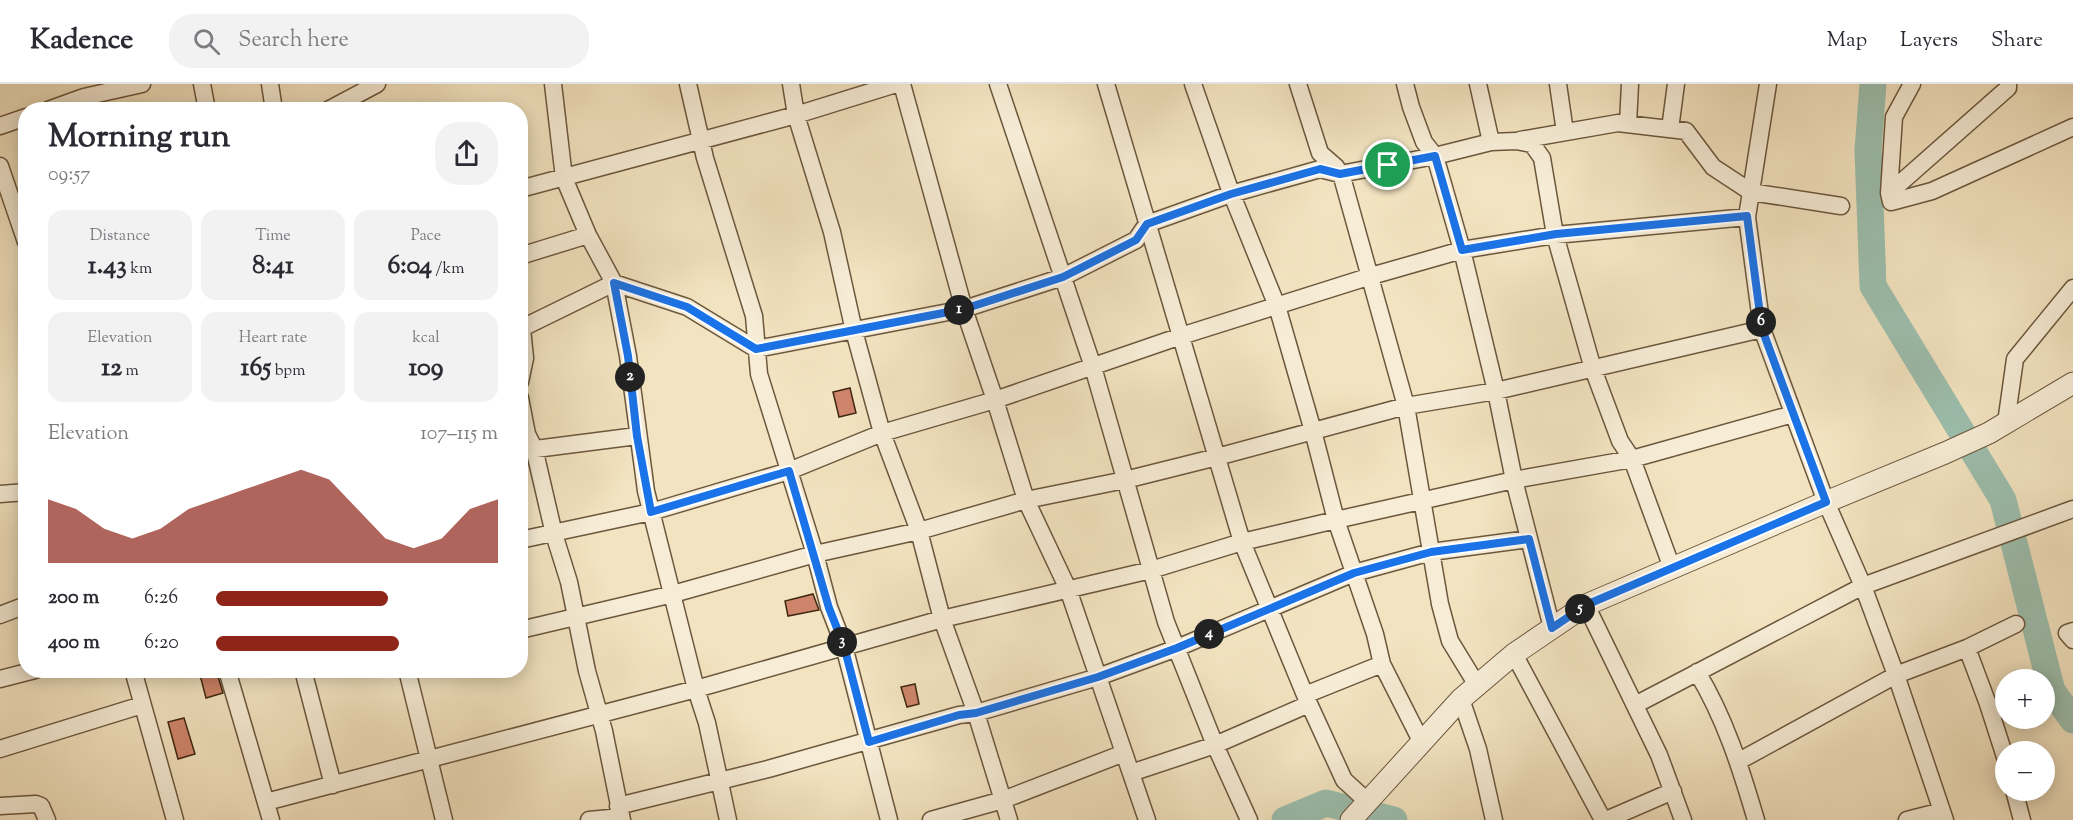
<!DOCTYPE html>
<meta charset="utf-8">
<style>
:root{--surface:#fff;--page:#f2f2f3;--text:#2b2b33;--muted:#7c7c81;--line:#e1e1e2;--accent:#8f2418}
body{margin:0;font-family:"Sorts Mill Goudy",serif;background:var(--page);color:var(--text);height:100vh;display:flex;flex-direction:column;font-size:22px;white-space:nowrap}
*{box-sizing:border-box;margin:0}
p{font-size:20px;color:var(--muted)}
.icon{flex:none;width:33px;height:33px;fill:none;stroke:currentColor;stroke-width:2;stroke-linecap:round;stroke-linejoin:round}
.map{position:relative;flex:1;overflow:hidden}
.side{position:absolute;left:18px;top:18px;width:510px;height:576px;display:flex;flex-direction:column;background:var(--surface);border-radius:24px;box-shadow:0 3px 15px #0003}
.side>*{flex:none}
.buttons{position:absolute;left:1995px;top:585px;display:grid;gap:12px}
.buttons a{display:grid;place-items:center;width:60px;height:60px;border-radius:50%;background:var(--surface);box-shadow:0 3px 15px #0003;font-size:30px}
.pin{position:absolute;display:grid;place-items:center;width:51px;height:51px;color:#fff;margin:-26px;border:3px solid #fff;border-radius:50%;box-shadow:0 2px 6px #0007}
.km{position:absolute;width:30px;height:30px;margin:-15px;border-radius:50%;background:#222;color:#fff;font-size:16px;line-height:30px;text-align:center}
.round{display:grid;place-items:center;flex:none;width:63px;height:63px;border-radius:24px;background:var(--page)}
.head{display:flex;align-items:center;justify-content:space-between;height:102px;padding:0 30px}
h1{font-size:33px;font-weight:700;line-height:45px}
.metrics{display:grid;grid-template-columns:repeat(3,1fr);gap:9px;height:102px;padding:6px 30px}
.metrics div{display:grid;align-content:center;border-radius:15px;background:var(--page);text-align:center}
.metrics b{font-size:26px;font-weight:700}
.metrics small{font-size:16px;font-weight:400}
.metrics p{font-size:16px}
.chart{height:168px;padding:12px 30px}
.chart p{display:flex;justify-content:space-between}
.chart svg{width:100%;height:108px;margin-top:6px;fill:var(--accent);opacity:.7}
ul{padding:0 30px;list-style:none;font-size:20px}
li{display:grid;grid-template-columns:96px 72px 1fr;align-items:center;height:45px}
li i{height:15px;border-radius:8px;background:var(--accent)}
header{display:flex;align-items:center;gap:36px;box-sizing:border-box;height:84px;padding:0 30px;background:var(--surface);border-bottom:2px solid var(--line)}
header strong{font-size:28px}
nav{display:flex;gap:33px;margin-inline-start:auto;font-size:21px}
.search{width:420px;height:54px;background:var(--page);display:flex;align-items:center;gap:15px;box-sizing:border-box;padding:0 21px;border-radius:24px;color:var(--muted);font-size:22px}
.map>svg:first-child{display:block}
</style>
<header>
<strong>Kadence</strong>
<div class="search"><svg class="icon" aria-label="search" viewBox="0 0 24 24"><circle cx="10" cy="10" r="6"/><path d="M15 15l6 6"/></svg>Search here</div>
<nav><a>Map</a><a>Layers</a><a>Share</a></nav>
</header>
<div class="map">
<svg width="2073" height="736" viewBox="0 0 2073 736">
<rect width="100%" height="100%" fill="#f3e4c1"/>
<filter id="stains"><feTurbulence type="fractalNoise" baseFrequency=".00333" numOctaves="4"/><feColorMatrix values="0 0 0 0 .2 0 0 0 0 .09 0 0 0 0 .02 0 0 0 .5 -.17"/></filter>
<radialGradient id="worn" r=".72"><stop offset=".6" stop-color="#630" stop-opacity="0"/><stop offset="1" stop-color="#630" stop-opacity=".3"/></radialGradient>
<g fill="none" stroke-linecap="round" stroke-linejoin="round">
<path stroke="#9cbfae" stroke-width="27" d="M1873,0L1868,66L1873,202L2003,416L2052,607L2073,636
M1285,736L1326,719L1394,736"/>
</g>
<path fill="#cf856b" stroke="#3f2811" stroke-width="1.5" d="M850,304L856,329L839,333L833,308Z
M813,510L819,526L788,532L785,517Z
M216,586L223,609L206,614L200,591Z
M915,600L919,620L907,623L901,603Z
M184,634L195,670L178,675L168,638Z"/>
<g fill="none" stroke-linecap="round" stroke-linejoin="round">
<g stroke="#6c573d" stroke-width="19">
<path id="minor" d="M202,0L207,26
M270,0L274,26
M553,0L564,94L588,151L614,199L628,272L646,407L696,605L707,639L728,736
M688,0L705,74L754,232L759,290L815,470L829,523L844,562L889,736
M791,0L796,31L832,148L854,247L882,349L919,447L942,535L976,629L1098,593L1177,564L1354,489L1431,468L1529,455
M902,0L964,225L995,316L1026,416L1068,505L1147,736
M998,0L1093,283L1166,538L1215,661L1249,736
M1106,0L1242,458L1305,611L1344,696L1368,718
M1193,0L1230,106L1277,222L1313,347L1336,436L1375,550L1382,580L1421,657
M1298,0L1320,69L1336,83L1342,93L1406,322L1440,520L1450,557L1477,601
M1405,0L1411,23L1424,58L1435,72L1462,166L1496,307L1514,396L1552,544
M1478,0L1491,58
M1558,0L1565,48
M1768,0L1747,133L1762,245L1826,418L1863,502L1896,591L1945,736
M1912,0L1894,33L1889,109L2008,4V0
M48,26L84,13L142,0
M328,26L377,0
M1628,40L1630,0
M0,42L26,33
M1670,45L1676,0
M1520,56L1618,39L1686,47L1713,83L1751,108L1841,122
M0,82L26,158
M520,105L796,31L896,0
M1889,109L1891,118L1932,107L2073,43
M520,172L588,151
M520,245L614,199L687,223L756,265L964,225L1063,193L1136,156L1147,140L1231,110L1320,85L1340,90L1435,72L1491,58L1516,57L1532,60L1542,74L1555,151L1593,285L1620,357L1632,375L1672,484
M520,298L525,274L522,245
M520,314L527,350L534,364L554,450L569,498L587,587L604,647L622,736
M2006,339L2015,275L2073,204
M520,367L637,352
M0,410L26,408
M520,456L651,428L789,387L882,349L995,316L1181,252L1371,192L1462,166L1555,151L1747,133
M1586,521L1659,671L1683,736
M0,531L26,521
M520,546L673,510L815,470L919,447L1026,416L1125,396L1217,373L1406,322L1496,307L1762,245
M2073,547L2067,549L2073,556
M1967,564L1988,620L2006,676
M1514,570L1603,736
M133,586L175,736
M227,586L271,736
M303,586L333,701
M407,586L444,736
M1697,588C1725,634 1741,685 1756,736
M0,595L35,586
M1305,611L1382,580
M1461,615L1478,665L1494,736
M1635,621L1863,502L2073,425
M0,665L142,621
M1739,677L1896,591L1967,564L2016,540
M1131,689L1215,661L1309,620
M2014,706L2022,736
M266,718L696,605L942,535L1151,486L1242,458L1336,436L1514,396L1632,375L1793,330
M0,722L36,720L41,722L47,736
M618,722L768,685L959,631L976,629L1009,736
M589,736L621,733
M931,736L1003,716L1124,669
M1606,736L1673,707
M1907,736L1942,727"/>
</g>
<g stroke="#6c573d" stroke-width="23">
<path id="tertiary" d="M1351,736L1461,615L1514,570L1586,521L1826,418L1945,369L1989,349L2073,299"/>
</g>
<use href="#minor" stroke="#f7edd7" stroke-width="16"/>
<use href="#tertiary" stroke="#f7edd7" stroke-width="21"/>
</g>
<g fill="none" stroke-linecap="round" stroke-linejoin="round">
<g stroke="#fff" stroke-width="12">
<path id="route" d="M1435,72L1462,166L1556,150L1747,132L1762,245L1826,418L1586,521L1552,544L1529,455L1431,468L1354,489L1177,564L1098,593L976,629L959,631L869,658L844,562L829,524L789,387L651,428L637,352L628,272L614,199L687,223L756,265L964,225L1063,193L1136,156L1147,140L1231,110L1320,85L1340,90Z"/>
</g>
<use href="#route" stroke="#1a73e8" stroke-width="8"/>
</g>
<rect width="100%" height="100%" filter="url(#stains)"/>
<rect width="100%" height="100%" fill="url(#worn)"/>
</svg>
<div class="buttons">
<a>+</a>
<a>−</a>
</div>
<div class="pin" style="left:1388px;top:81px;background:#1e9e55"><svg class="icon" aria-label="arrive" viewBox="0 0 24 24"><path d="M6 21V4h12l-3 4 3 4H6"/></svg></div>
<b class="km" style="left:959px;top:226px">1</b>
<b class="km" style="left:630px;top:293px">2</b>
<b class="km" style="left:842px;top:558px">3</b>
<b class="km" style="left:1209px;top:550px">4</b>
<b class="km" style="left:1580px;top:525px">5</b>
<b class="km" style="left:1761px;top:238px">6</b>
<section class="side">
<div class="head"><div><h1>Morning run</h1><p>09:57</p></div><a class="round"><svg class="icon" aria-label="share" viewBox="0 0 24 24"><path d="M12 15V3M7 8l5-5 5 5M5 13v7h14v-7"/></svg></a></div>
<div class="metrics">
<div><p>Distance</p><b>1.43<small> km</small></b></div>
<div><p>Time</p><b>8:41</b></div>
<div><p>Pace</p><b>6:04<small> /km</small></b></div>
</div>
<div class="metrics">
<div><p>Elevation</p><b>12<small> m</small></b></div>
<div><p>Heart rate</p><b>165<small> bpm</small></b></div>
<div><p>kcal</p><b>109</b></div>
</div>
<div class="chart"><p><span>Elevation</span>107–115 m</p>
<svg viewBox="0 0 160 44" preserveAspectRatio="none"><path d="M0 44V18L10 22L20 30L30 34L40 30L50 22L60 18L70 14L80 10L90 6L100 10L110 22L120 34L130 38L140 34L150 22L160 18V44z"/></svg>
</div>
<ul>
<li><b>200 m</b>6:26<i style="width:61%"></i></li>
<li><b>400 m</b>6:20<i style="width:65%"></i></li>
</ul>
</section>
</div>
